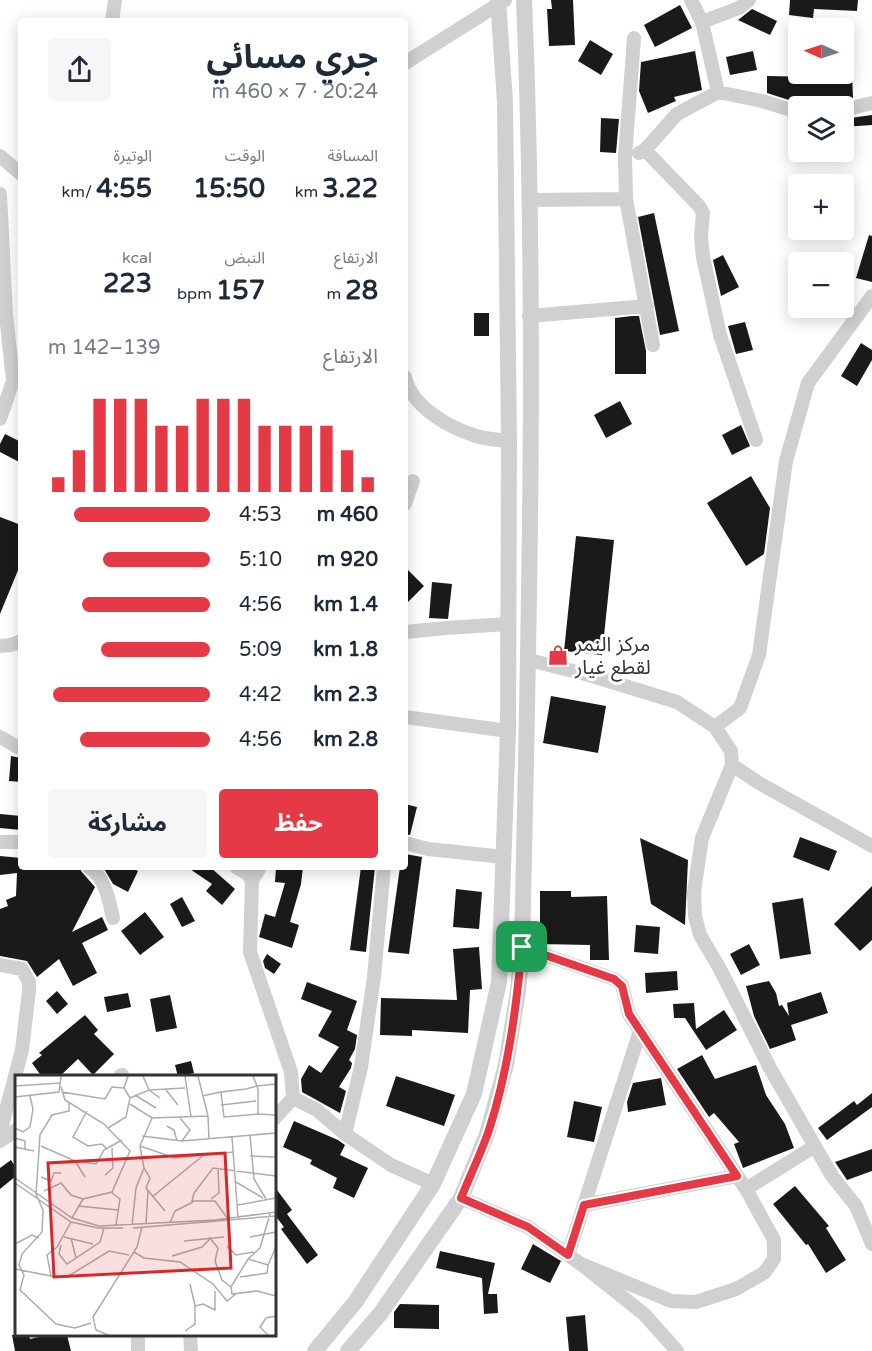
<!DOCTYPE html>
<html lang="ar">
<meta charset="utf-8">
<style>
:root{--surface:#fff;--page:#f6f6f7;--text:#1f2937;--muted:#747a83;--accent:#e63946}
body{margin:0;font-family:"Varela Round","Noto Sans Arabic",sans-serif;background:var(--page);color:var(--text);direction:rtl;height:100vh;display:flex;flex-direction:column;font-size:22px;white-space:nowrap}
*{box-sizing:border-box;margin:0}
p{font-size:20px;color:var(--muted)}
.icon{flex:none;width:33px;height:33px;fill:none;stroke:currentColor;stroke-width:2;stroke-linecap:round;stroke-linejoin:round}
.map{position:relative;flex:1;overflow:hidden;direction:ltr}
.panel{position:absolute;left:18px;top:18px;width:390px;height:852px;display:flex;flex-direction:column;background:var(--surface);border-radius:6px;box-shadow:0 3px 15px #0003;direction:rtl}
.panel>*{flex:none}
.needle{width:39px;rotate:273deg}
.buttons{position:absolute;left:788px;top:18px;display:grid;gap:12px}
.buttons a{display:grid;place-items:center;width:66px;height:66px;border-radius:6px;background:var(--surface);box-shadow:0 3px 15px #0003;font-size:30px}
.pin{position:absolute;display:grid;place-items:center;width:51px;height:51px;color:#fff;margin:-26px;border-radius:12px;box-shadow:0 3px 9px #0006}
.round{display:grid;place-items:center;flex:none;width:63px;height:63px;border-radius:6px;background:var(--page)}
.summary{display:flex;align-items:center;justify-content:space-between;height:102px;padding:0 30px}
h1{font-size:33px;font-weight:700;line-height:45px}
.metrics{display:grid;grid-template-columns:repeat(3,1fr);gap:9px;height:102px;padding:6px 30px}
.metrics div{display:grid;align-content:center}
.metrics b{font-size:26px;font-weight:700}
.metrics small{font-size:16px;font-weight:400}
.metrics p{font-size:16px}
.chart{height:168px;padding:12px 30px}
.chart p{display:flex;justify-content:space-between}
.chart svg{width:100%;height:108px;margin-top:6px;stroke:var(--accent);stroke-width:6}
.button{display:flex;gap:12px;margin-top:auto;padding:12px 30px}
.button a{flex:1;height:69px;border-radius:6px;background:var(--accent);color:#fff;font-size:24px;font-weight:700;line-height:69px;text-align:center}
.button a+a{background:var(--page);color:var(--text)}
ul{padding:0 30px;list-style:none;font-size:20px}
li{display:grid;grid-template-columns:96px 72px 1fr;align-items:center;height:45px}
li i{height:15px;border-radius:8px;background:var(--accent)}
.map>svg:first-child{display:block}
</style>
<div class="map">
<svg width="872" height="1351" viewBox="0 0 872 1351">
<rect width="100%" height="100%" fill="#fff"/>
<path fill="#1a1a1a" d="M551,0H573L575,45L549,46L547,9H552Z
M790,0H858L857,11L814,9L813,18L789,15Z
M680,5L692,28L655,47L644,25Z
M752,9L777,21L770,35L738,20Z
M590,40L613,54L601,75L578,61Z
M695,51L702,90L674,97L676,101L648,113L639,91L641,62Z
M753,51L757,70L730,75L726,57Z
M852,73L853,98L843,101V98L801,99V104L767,93V76L819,77V74Z
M872,115V125L843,127V119Z
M601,118L619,119L616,153L600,152Z
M654,213L679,331L660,335L638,217Z
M869,235L872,236V282L856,278Z
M723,255L739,287L721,296L713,260Z
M474,313H489V336H474Z
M632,316H639L646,351V374H615V318Z
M745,322L753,350L736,354L728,326Z
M861,343L872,350V360L857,386L841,376Z
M620,401L632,424L606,438L594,415Z
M741,425L750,446L732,455L722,435Z
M5,434L21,442V463L0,452V444Z
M751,476L770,508L764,554L746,566L707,503Z
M0,517L21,525V563L0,614Z
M576,536L614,540L602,655L564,651Z
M405,567L424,586L405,605Z
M432,582L452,584L448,619L429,618Z
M551,696L606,706L598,753L543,743Z
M11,756L21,758V782L9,781Z
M405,804L417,807L410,835L405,834Z
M0,814L21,816V830L0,828Z
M800,837L837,851L829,871L793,857Z
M640,838L688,860L685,925L651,904Z
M405,854L422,857L409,954L388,952L400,867H405Z
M0,856L21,858V867H80L81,871L95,887L72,932L102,917L108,930L82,943L97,973L73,986L59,959L37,977L27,961L0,956V909L8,906L6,900L16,896L17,873L0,875Z
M103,867H130L138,871L128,892L113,884Z
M187,867H210L235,889L222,905L206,891L212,884Z
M276,867H303L301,884L290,922L299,925L292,948L259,937L265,914L275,917L285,883L275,882Z
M361,867H375L366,952L350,950Z
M872,886V940L860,951L834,924Z
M456,889L482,892L479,929L453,927Z
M540,891H571V897L607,896L609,960H590V945L540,944Z
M182,897L195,921L182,927L170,904Z
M803,898L811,954L780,959L772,903Z
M145,912L164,937L140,955L121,931Z
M636,925L660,927L658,954L634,952Z
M749,944L760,965L741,975L730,954Z
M479,947L482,989L470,990L468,1033L412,1030V1036L380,1035L381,998L457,1000L453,949Z
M267,954L281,964L274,974L265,968L263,961Z
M677,971L678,990L646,993L645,973Z
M769,981L776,993L779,1006L782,1005L789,1016L787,1003L821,992L828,1013L791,1025L796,1040L770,1049L754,1016L746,986Z
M307,982L357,1001L347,1030L357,1035L355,1049L349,1060L352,1063L351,1068L339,1087L346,1091L340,1113L302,1092L301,1079L309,1065L321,1073L339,1047L318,1036L332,1011L301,999Z
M57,991L68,1004L57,1014L46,1001Z
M128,993L131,1007L107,1012L104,997Z
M170,995L177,1028L156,1032L150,999Z
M694,1003L696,1029L724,1010L737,1030L706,1050L685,1018H674L673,1004Z
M85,1015L98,1030L94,1034L114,1054L93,1075L78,1059L59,1077H42L32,1063L42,1055L39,1053Z
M702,1055L715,1079L756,1065L766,1095L785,1124L794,1148L743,1168L734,1144L739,1142L714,1113L709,1117L677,1069Z
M191,1061L194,1073L178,1077L175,1065Z
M396,1076L455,1095L444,1126L386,1106Z
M661,1078L666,1105L628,1112L627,1102L633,1083Z
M872,1093V1107L827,1140L818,1128L854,1101L857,1105Z
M574,1101L602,1107L594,1142L567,1137Z
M294,1121L338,1140L345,1145L340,1155L368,1168L354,1198L333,1188L337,1178L310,1164L312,1160L283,1147Z
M872,1149V1171L847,1180L835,1162Z
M11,1160L16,1168V1176L0,1189V1168Z
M274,1186L292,1210L287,1214L318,1255L307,1264L281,1229L284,1227L274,1214Z
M795,1186L829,1226L826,1228L846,1260L826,1273L808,1244L806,1245L773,1204Z
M533,1244L561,1261L550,1283L521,1269Z
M440,1251L495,1263L488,1294H497L498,1313L484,1314L482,1278L436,1268Z
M400,1304L439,1305V1329L394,1328V1312Z
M585,1315L588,1351H569L566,1317Z
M12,1335H29L30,1339L47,1335H67L71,1351H15Z"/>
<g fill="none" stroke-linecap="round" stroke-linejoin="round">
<path stroke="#d0d0d0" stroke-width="14" d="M691,0L702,22L718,92
M112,21L115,0
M702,22L739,8L749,0
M634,38L625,157L626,199L653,345
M405,63L505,0
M843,110L872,103
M645,150L699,206L703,213L701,237L703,257L720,335L756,440
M639,153L645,150L677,114L718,92L762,101L798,112
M0,156L21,174
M0,194L6,314L13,381L0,419
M529,200L626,199
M529,316L647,306
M405,377C412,407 448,427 476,436C486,439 499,440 509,441
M405,504L413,481
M405,632L446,628L508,624
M0,646L11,645L21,641
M529,660L589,675L677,702L715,727L731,751L732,765L759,783L872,846
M405,717L508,731
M715,727L740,708L759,655L786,461L808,383L872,296
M0,737L21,749
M732,765L702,838L694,892L695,916L700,935L720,969L770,1068L832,1176L856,1206L872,1244
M0,842H21
M405,843L428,849L504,857
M89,867C105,877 109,900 113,918
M236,867L248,874L252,881L250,952L291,1072L293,1098L317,1110L345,1134L391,1165L433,1184
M252,881L260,867
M522,947L614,979L622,985L629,1014L746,1189L774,1240V1259L764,1273L736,1289L696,1302L671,1301L581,1264
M0,965L22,969L29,982V991L22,1050L0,1133
M120,1076L122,1075
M274,1119L293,1098
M345,1134L361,1067L374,977L384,867
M0,1141L16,1130
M746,1189L815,1146
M461,1198L528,1227L581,1264L644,1314L677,1351
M584,1205L737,1176
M568,1255L640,1031
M190,1334L191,1351
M138,1351V1334"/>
<path stroke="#d0d0d0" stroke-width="16" d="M315,1351L356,1301L433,1184L474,1094L499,982L508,731L509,441L505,102L498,0
M348,1351L380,1314L461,1198L487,1134L506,1065L518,991L522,947C529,631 537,315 524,0"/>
</g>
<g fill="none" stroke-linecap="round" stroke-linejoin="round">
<g stroke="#fff" stroke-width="12">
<path id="route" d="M522,947L614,979L622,986L629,1014L737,1176L584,1205L568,1255L528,1227L461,1198C470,1176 480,1155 488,1133C508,1073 516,1010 522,947Z"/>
</g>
<use href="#route" stroke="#e63946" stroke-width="8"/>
</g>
<defs>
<g id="shop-bare" transform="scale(1.62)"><path d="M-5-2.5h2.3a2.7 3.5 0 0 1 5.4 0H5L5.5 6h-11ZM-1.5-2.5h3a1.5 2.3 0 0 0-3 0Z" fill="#e63946" stroke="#fff" stroke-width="2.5" paint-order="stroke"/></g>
</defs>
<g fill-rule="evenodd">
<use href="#shop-bare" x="558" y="655"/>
</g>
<g text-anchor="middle" stroke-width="6" stroke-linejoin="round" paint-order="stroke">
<g font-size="20" fill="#333" stroke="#fff" text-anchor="start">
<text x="575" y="651">مركز النمر<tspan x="575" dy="23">لقطع غيار</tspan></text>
</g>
</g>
<g transform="translate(15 1075)">
<rect width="261" height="261" fill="#fff"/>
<path fill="none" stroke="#adadad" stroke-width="1.5" d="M128,1L134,15L170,13M170,1L176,42M183,1L193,41L194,64M238,1L242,11L243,15V39L209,42L206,17L231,14L242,11L261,9M0,11L45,8M46,12L50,25L89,49L115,76L97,117L68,124L57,143M151,15L163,30M47,17L90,24L97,12L109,13M120,20L141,33M187,21L206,17M0,22L44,17L46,1M115,23L134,15L145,23M54,28V36L37,40L25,60L21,119L28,135L27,157L7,179L4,190L9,200L5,215L41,249L60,253L76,248M115,29L137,43L193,41M206,30L241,26M72,36L58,62L73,71L87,69L92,74M243,39L261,40M165,43L175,55L167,66M152,51L159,55L162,66M0,53L8,57L15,52L18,34L15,21M93,53L111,42L115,23L109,13L113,1M235,60L239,104L251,124M127,61L167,66L261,58M217,62L223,143M0,63L10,66V74M26,71L60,86L81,89L89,75L107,65M125,71L160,83L219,77M0,72L19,76M235,81L261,82M60,86L70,102M129,93L135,103L131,113L150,136M90,100L98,93L97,73M26,102L36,106L39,98H46M0,103L57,143L84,151L200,145L261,137M221,107L248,123M0,108L56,147L83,153H108M29,116L46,108L56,120L68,124M97,118L105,124L101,150M137,122L190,79M196,124L204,118L203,93M223,130L261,123M63,131L103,135M213,144L200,126H177L179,118L198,93L261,101M155,148L160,136L178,127M131,149L133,115M117,150L121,113L129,93L125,71L137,43M118,153L261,141M49,162L78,169M194,162L203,173L200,186L207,205L216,212L233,184L245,173L255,139M235,162L261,157M56,163L61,183M169,166L209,162M0,169L17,160L24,163M46,170L44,179L52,189L85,167L89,153M212,171L221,180L239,177M119,177L129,183L165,187L198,209L212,226L222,218M157,181L187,172L195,164M233,184L253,190L261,172M0,194L36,201L32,180L42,172L56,147M36,201L52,202L94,176L114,180M225,202L252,198L253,190M175,209L180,231M216,212L217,219L242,216L261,221M170,256L180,249V231L188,229L200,235V216M93,260L81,255L78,242L122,172L127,152M253,260L245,252L251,243L261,241"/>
<path fill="#d62828" fill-opacity="0.15" stroke="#d62828" stroke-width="3" d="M210,78L216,193L39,202L33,88Z"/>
<rect width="261" height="261" fill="none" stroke="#333" stroke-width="3"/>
</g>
</svg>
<div class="buttons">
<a><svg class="needle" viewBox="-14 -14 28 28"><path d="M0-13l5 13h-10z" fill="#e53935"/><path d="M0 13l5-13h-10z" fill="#747a83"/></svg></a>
<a><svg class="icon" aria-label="layers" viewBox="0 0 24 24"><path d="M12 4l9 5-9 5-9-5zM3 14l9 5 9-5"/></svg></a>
<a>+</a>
<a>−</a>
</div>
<div class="pin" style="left:522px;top:947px;background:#1e9e55"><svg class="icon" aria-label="arrive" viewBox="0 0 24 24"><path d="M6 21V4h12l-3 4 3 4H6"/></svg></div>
<section class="panel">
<div class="summary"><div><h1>جري مسائي</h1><p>20:24 · 7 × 460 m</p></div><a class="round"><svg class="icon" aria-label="share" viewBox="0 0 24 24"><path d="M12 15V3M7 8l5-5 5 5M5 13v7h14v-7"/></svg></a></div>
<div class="metrics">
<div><p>المسافة</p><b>3.22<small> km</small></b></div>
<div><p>الوقت</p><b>15:50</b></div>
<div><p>الوتيرة</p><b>4:55<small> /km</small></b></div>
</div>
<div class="metrics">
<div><p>الارتفاع</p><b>28<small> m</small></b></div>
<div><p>النبض</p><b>157<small> bpm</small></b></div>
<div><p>kcal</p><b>223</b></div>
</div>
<div class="chart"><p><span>الارتفاع</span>139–142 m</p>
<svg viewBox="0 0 160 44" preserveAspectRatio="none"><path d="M5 44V38M15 44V27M25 44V6M35 44V6M45 44V6M55 44V17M65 44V17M75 44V6M85 44V6M95 44V6M105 44V17M115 44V17M125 44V17M135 44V17M145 44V27M155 44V38"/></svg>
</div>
<ul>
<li><b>460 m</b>4:53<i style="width:84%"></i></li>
<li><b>920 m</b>5:10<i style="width:66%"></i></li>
<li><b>1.4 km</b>4:56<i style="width:79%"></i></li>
<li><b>1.8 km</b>5:09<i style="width:67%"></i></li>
<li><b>2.3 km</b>4:42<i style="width:97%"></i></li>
<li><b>2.8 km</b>4:56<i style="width:80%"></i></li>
</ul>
<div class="button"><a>حفظ</a><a>مشاركة</a></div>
</section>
</div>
